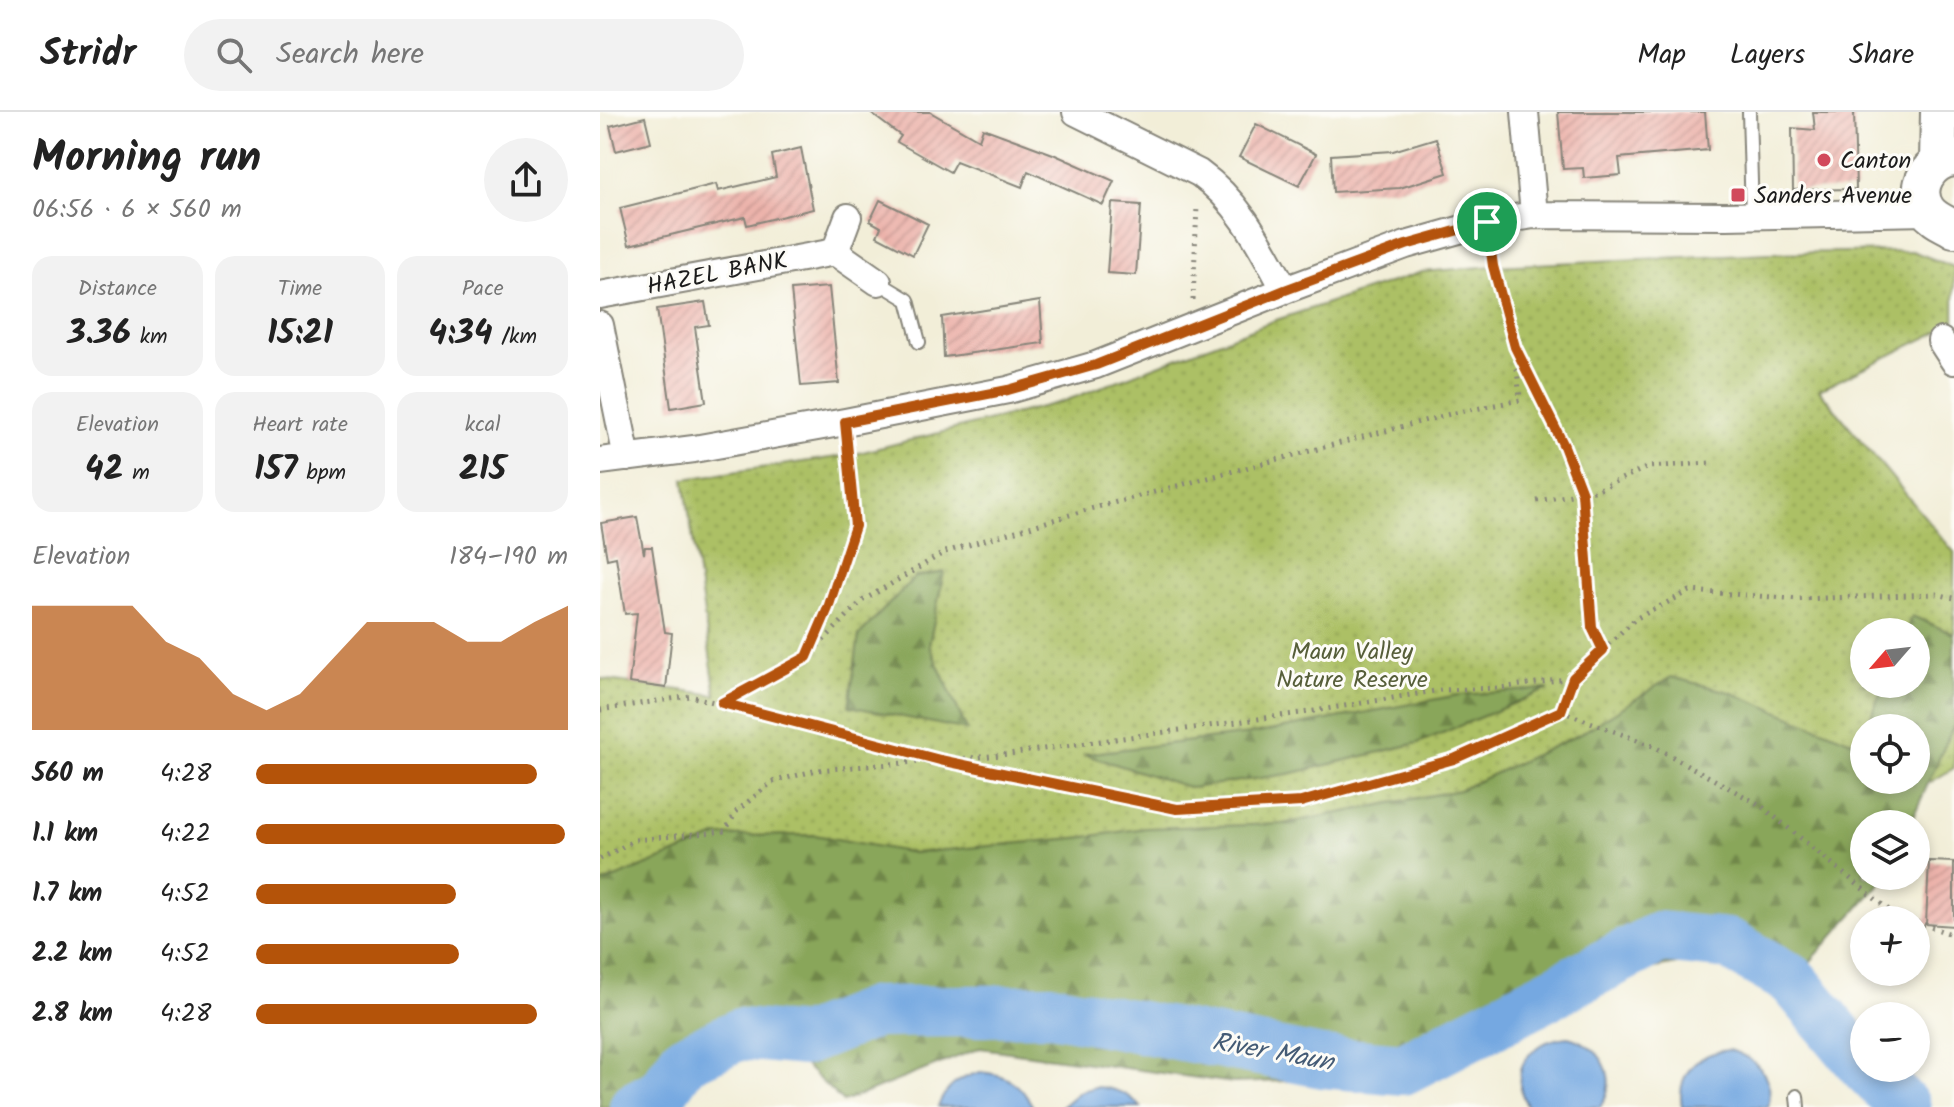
<!DOCTYPE html>
<meta charset="utf-8">
<style>
:root{--surface:#fff;--page:#f2f2f2;--text:#222;--muted:#767676;--line:#e0e0e0;--accent:#b45309}
body{margin:0;font-family:Kalam,sans-serif;background:var(--page);color:var(--text);height:100vh;display:flex;flex-direction:column;font-size:30px;white-space:nowrap}
*{box-sizing:border-box;margin:0}
p{font-size:26px;color:var(--muted)}
.icon{flex:none;width:44px;height:44px;fill:none;stroke:currentColor;stroke-width:2;stroke-linecap:round;stroke-linejoin:round}
.map{position:relative;flex:1;overflow:hidden}
.sheet{display:flex;flex-direction:column;background:var(--surface);width:600px}
.sheet>*{flex:none}
.needle{width:52px;rotate:242deg}
.buttons{position:absolute;left:1250px;top:506px;display:grid;gap:16px}
.buttons a{display:grid;place-items:center;width:80px;height:80px;border-radius:50%;background:var(--surface);box-shadow:0 4px 12px #0003;font-size:40px}
.pin{position:absolute;display:grid;place-items:center;width:68px;height:68px;color:#fff;margin:-34px;border:4px solid #fff;border-radius:50%;box-shadow:0 2px 8px #0007}
.round{display:grid;place-items:center;flex:none;width:84px;height:84px;border-radius:42px;background:var(--page)}
.head{display:flex;align-items:center;justify-content:space-between;height:136px;padding:0 32px}
h1{font-size:44px;font-weight:700;line-height:60px}
.figures{display:grid;grid-template-columns:repeat(3,1fr);gap:12px;height:136px;padding:8px 32px}
.figures div{display:grid;align-content:center;border-radius:20px;background:var(--page);text-align:center}
.figures b{font-size:34px;font-weight:700}
.figures small{font-size:22px;font-weight:400}
.figures p{font-size:22px}
.chart{height:224px;padding:16px 32px}
.chart p{display:flex;justify-content:space-between}
.chart svg{width:100%;height:144px;margin-top:8px;fill:var(--accent);opacity:.7}
ul{padding:0 32px;list-style:none;font-size:26px}
li{display:grid;grid-template-columns:128px 96px 1fr;align-items:center;height:60px}
li i{height:20px;border-radius:10px;background:var(--accent)}
header{display:flex;align-items:center;gap:48px;box-sizing:border-box;height:112px;padding:0 40px;background:var(--surface);border-bottom:2px solid var(--line)}
header strong{font-size:38px}
nav{display:flex;gap:44px;margin-inline-start:auto;font-size:28px}
.search{width:560px;height:72px;background:var(--page);display:flex;align-items:center;gap:20px;box-sizing:border-box;padding:0 28px;border-radius:44px;color:var(--muted);font-size:30px}
main{display:flex;flex:1;min-height:0}
.map>svg:first-child{display:block}
</style>
<header>
<strong>Stridr</strong>
<div class="search"><svg class="icon" aria-label="search" viewBox="0 0 24 24"><circle cx="10" cy="10" r="6"/><path d="M15 15l6 6"/></svg>Search here</div>
<nav><a>Map</a><a>Layers</a><a>Share</a></nav>
</header>
<main>
<section class="sheet">
<div class="head"><div><h1>Morning run</h1><p>06:56 · 6 × 560 m</p></div><a class="round"><svg class="icon" aria-label="share" viewBox="0 0 24 24"><path d="M12 15V3M7 8l5-5 5 5M5 13v7h14v-7"/></svg></a></div>
<div class="figures">
<div><p>Distance</p><b>3.36<small> km</small></b></div>
<div><p>Time</p><b>15:21</b></div>
<div><p>Pace</p><b>4:34<small> /km</small></b></div>
</div>
<div class="figures">
<div><p>Elevation</p><b>42<small> m</small></b></div>
<div><p>Heart rate</p><b>157<small> bpm</small></b></div>
<div><p>kcal</p><b>215</b></div>
</div>
<div class="chart"><p><span>Elevation</span>184–190 m</p>
<svg viewBox="0 0 160 44" preserveAspectRatio="none"><path d="M0 44V6L10 6L20 6L30 6L40 17L50 22L60 33L70 38L80 33L90 22L100 11L110 11L120 11L130 17L140 17L150 11L160 6V44z"/></svg>
</div>
<ul>
<li><b>560 m</b>4:28<i style="width:90%"></i></li>
<li><b>1.1 km</b>4:22<i style="width:99%"></i></li>
<li><b>1.7 km</b>4:52<i style="width:64%"></i></li>
<li><b>2.2 km</b>4:52<i style="width:65%"></i></li>
<li><b>2.8 km</b>4:28<i style="width:90%"></i></li>
</ul>
</section>
<div class="map">
<svg width="1354" height="995" viewBox="0 0 1354 995">
<defs>
<pattern id="grass-dots" width="8" height="8" patternUnits="userSpaceOnUse" patternTransform="scale(2)"><rect width="8" height="8" fill="#acc065"/><path d="M2 2h.1M6 6h.1" fill="none" stroke="#93a457" stroke-width="1.8" stroke-linecap="round"/></pattern>
<pattern id="forest-firs" width="22" height="20" patternUnits="userSpaceOnUse" patternTransform="scale(2)"><rect width="22" height="20" fill="#89a65a"/><path d="M5 1l3.5 6h-7zM16 11l3.5 6h-7z" fill="#6f864a"/></pattern>
<pattern id="building-hatch" width="6" height="6" patternUnits="userSpaceOnUse" patternTransform="scale(2)"><rect width="6" height="6" fill="#ecb3ab"/><path d="M-1 1l2-2M0 6l6-6M5 7l2-2" fill="none" stroke="#ca9993"/></pattern>
</defs>
<rect width="100%" height="100%" fill="#fdfcf7"/>
<filter id="ink" filterUnits="userSpaceOnUse"><feTurbulence type="fractalNoise" baseFrequency=".0125" numOctaves="2"/><feDisplacementMap in="SourceGraphic" scale="16" xChannelSelector="R" yChannelSelector="G"/><feConvolveMatrix kernelMatrix="1 2 1 2 8 2 1 2 1" color-interpolation-filters="sRGB"/></filter>
<filter id="wash" filterUnits="userSpaceOnUse"><feTurbulence type="fractalNoise" baseFrequency=".006" numOctaves="4" result="noise"/><feDisplacementMap in="SourceGraphic" scale="32" xChannelSelector="R" yChannelSelector="G"/><feGaussianBlur stdDeviation="1.8" result="paint"/><feColorMatrix in="noise" values="0 0 0 0 0 0 0 0 0 0 0 0 0 0 0 0 0 1.4 0 .05"/><feComposite in="paint" operator="in"/></filter>
<g filter="url(#wash)">
<rect width="100%" height="100%" fill="#f2eed8"/>
<path fill="url(#grass-dots)" stroke="#646e40" stroke-width="2" fill-rule="evenodd" d="M1312,139L1354,155V212L1219,278L1354,440V656L1169,767L271,865L0,985V567L116,583L84,367L251,343L462,290L673,209L822,160L893,154L1169,141ZM1264,520H1316V572H1264ZM1264,616H1316V668H1264Z"/>
<path fill="url(#forest-firs)" stroke="#52613b" stroke-width="2" d="M344,460L329,533L367,618L249,594L259,523L315,465Z
M1312,504L1354,522V613L1310,712H1264V764H1287L1210,850L1153,846L1088,850L1032,860L842,963L634,971L380,936L243,990L166,916L56,995H0V772L119,724L215,723L313,741L485,725L545,716L682,712L859,678L980,622L1071,565L1130,580L1259,632L1264,620V668H1316V616H1266L1284,572H1316V520H1305Z
M949,577L818,631L689,662L591,676L483,642L658,621L858,583Z"/>
<path fill="#75a8e1" stroke="#48627e" stroke-width="2" d="M968,925C1000,933 1021,964 1000,995H928C906,959 930,928 968,925Z
M1129,938C1155,945 1176,965 1168,995H1082C1076,962 1097,941 1129,938Z
M380,960C406,962 421,971 433,995H338C345,975 360,966 380,960Z
M495,975C515,976 527,981 541,995H461L479,980Z"/>
<g fill="none" stroke-linecap="round" stroke-linejoin="round">
<path stroke="#75a8e1" stroke-width="52" d="M1266,956L1305,995
M35,995L61,981L84,948L140,922L204,928L275,900L452,898L722,950L803,957L1060,825L1128,832L1192,868L1264,954"/>
</g>
<g id="blocks">
<path fill="url(#building-hatch)" d="M269,0H330L379,28L383,16L453,42L514,69L503,93L428,59L422,75L356,49L350,60L297,30L301,24Z
M958,0H1105L1108,38L1019,46L1021,63L984,66L983,56L963,57Z
M1213,0H1254L1256,77L1193,78L1192,16L1215,18Z
M45,5L51,30L16,39L10,14Z
M656,12L716,42L699,74L639,45Z
M836,26L847,61L800,76L733,80L731,43L793,39Z
M201,36L213,97L147,113L145,105L29,133L20,96L116,72L118,79L176,65L172,43Z
M280,88L328,112L313,143L277,124L281,115L270,109Z
M512,91L541,93L536,163L507,161Z
M229,175L239,271L201,274L191,178Z
M440,189L443,231L344,245L342,205Z
M105,190L109,213L95,215L106,290L71,296L57,197Z
M37,405L44,442L45,435H52L65,520L72,521L66,576L29,571L37,501L25,502L16,445L7,447L1,411Z
M1329,749L1354,750V814L1326,812Z"/>
</g>
</g>
<g filter="url(#ink)">
<use href="#blocks" fill-opacity="0" stroke="#87857a" stroke-width="2"/>
<g fill="none" stroke-linecap="round" stroke-linejoin="round">
<g stroke="#87857a" stroke-width="16">
<path id="service" d="M1149,0L1152,104
M278,170L308,188L319,230
M1197,984L1198,995"/>
</g>
<g stroke="#87857a" stroke-width="30">
<path id="minor" d="M476,0L599,61C640,90 661,134 685,178
M925,0L934,103
M248,105L235,140L278,170
M0,183L235,140
M0,213L27,346
M1341,229L1354,249
M0,349L94,337L245,310L408,278L496,253L685,178L806,133L887,110L934,103L1126,104L1328,100"/>
</g>
<g stroke="#87857a" stroke-width="40">
<path id="secondary" d="M1354,46C1329,48 1312,76 1327,98C1334,108 1345,111 1354,117
M1338,50L1339,0"/>
</g>
<path stroke="#87857a" stroke-width="5" stroke-dasharray="2 6" stroke-linecap="butt" d="M593,188L597,94
M917,240L964,334L982,381L992,515L1003,538
M937,389L994,379L1048,355L1109,351
M209,541L228,496L255,414L247,335
M122,591L207,545L262,489L345,440L490,397L850,302L920,288L915,235L890,135
M0,598L90,584L334,647
M961,599L1053,634L1160,693L1295,803L1311,808
M348,648L401,643L708,600L841,578L899,576L973,566
M0,747L35,728L125,719L137,699L172,670L217,658L340,648L577,697L701,690L854,647L961,599L973,566L1035,507L1090,479L1199,487L1336,482L1354,486
M1316,810L1354,823"/>
<use href="#service" stroke="#fff" stroke-width="12"/>
<use href="#minor" stroke="#fff" stroke-width="26"/>
<use href="#secondary" stroke="#fff" stroke-width="36"/>
</g>
</g>
<g fill="none" stroke-linecap="round" stroke-linejoin="round" filter="url(#ink)">
<g stroke="#fff" stroke-width="16">
<path id="route" d="M887,110L893,154L915,235L964,334L982,381L992,515L1003,538L973,566L961,599L854,647L701,690L577,697L340,648L122,591L207,545L228,496L255,414L245,310L408,278L496,253L685,178L806,133Z"/>
</g>
<use href="#route" stroke="#b45309" stroke-width="10"/>
</g>
<g fill="#d1495b" stroke="#fdfcf7" stroke-width="3">
<circle cx="1224" cy="48" r="8"/>
<rect x="1130" y="75" width="16" height="16" rx="4"/>
</g>
<g text-anchor="middle" stroke-width="6" stroke-linejoin="round" paint-order="stroke">
<g font-size="24" fill="#1c1c1c" stroke="#fdfcf7" text-anchor="start">
<text x="1240" y="56">Canton</text>
<text x="1154" y="91">Sanders Avenue</text>
</g>
<g font-size="24" fill="#1c1c1c" stroke="#fdfcf7">
<text transform="translate(117 161) rotate(-11)" y="8">HAZEL BANK</text>
</g>
<g font-size="24" fill="#565e39" stroke="#fdfcf7">
<text x="752" y="547">Maun Valley<tspan x="752" dy="28">Nature Reserve</tspan></text>
</g>
<g font-size="26" font-style="italic" fill="#445b75" stroke="#fdfcf7">
<text transform="translate(673 939) rotate(10)" y="9">River Maun</text>
</g>
</g>
</svg>
<div class="buttons">
<a><svg class="needle" viewBox="-14 -14 28 28"><path d="M0-13l5 13h-10z" fill="#e53935"/><path d="M0 13l5-13h-10z" fill="#767676"/></svg></a>
<a><svg class="icon" aria-label="locate" viewBox="0 0 24 24"><circle cx="12" cy="12" r="6"/><path d="M12 2v4M12 18v4M2 12h4M18 12h4"/></svg></a>
<a><svg class="icon" aria-label="layers" viewBox="0 0 24 24"><path d="M12 4l9 5-9 5-9-5zM3 14l9 5 9-5"/></svg></a>
<a>+</a>
<a>−</a>
</div>
<div class="pin" style="left:887px;top:110px;background:#1e9e55"><svg class="icon" aria-label="arrive" viewBox="0 0 24 24"><path d="M6 21V4h12l-3 4 3 4H6"/></svg></div>
</div>
</main>
